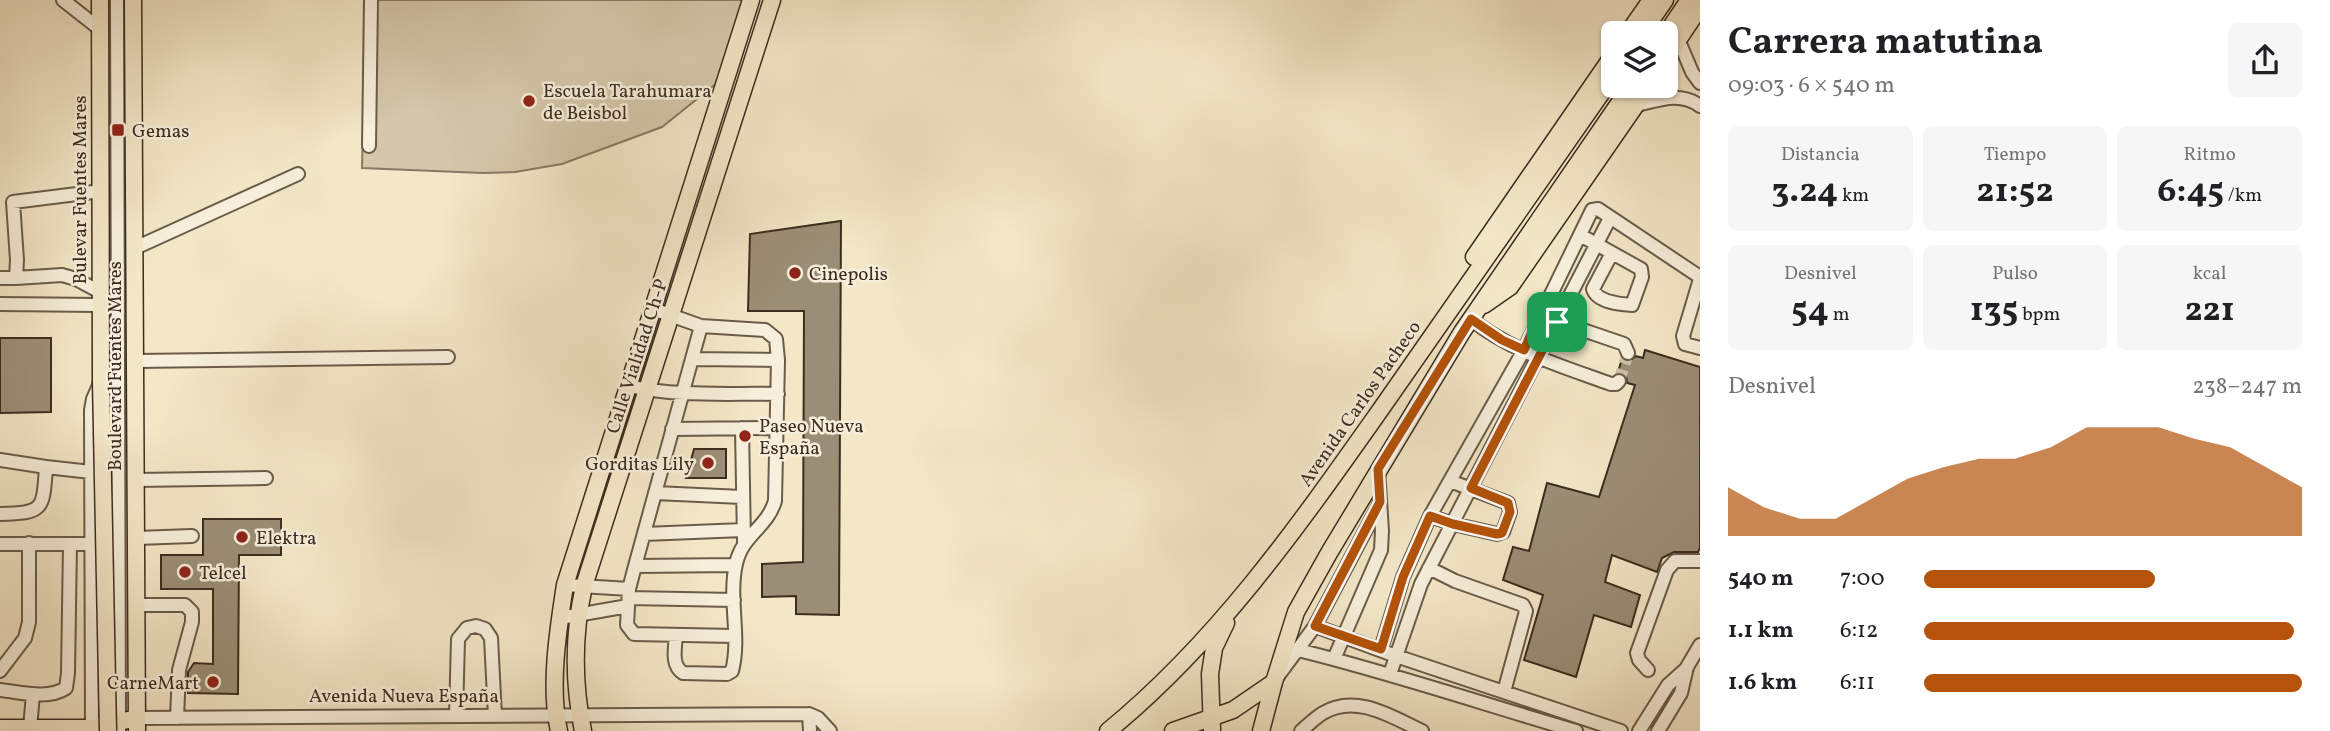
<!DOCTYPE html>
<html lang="es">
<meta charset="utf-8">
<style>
:root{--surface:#fff;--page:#f6f6f6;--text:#202124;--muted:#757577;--accent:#b45309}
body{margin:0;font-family:Vollkorn,serif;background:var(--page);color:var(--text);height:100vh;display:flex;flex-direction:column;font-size:26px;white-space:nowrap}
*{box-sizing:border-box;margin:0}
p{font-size:23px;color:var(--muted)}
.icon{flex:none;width:38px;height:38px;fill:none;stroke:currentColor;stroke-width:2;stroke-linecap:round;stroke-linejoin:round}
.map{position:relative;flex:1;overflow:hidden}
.details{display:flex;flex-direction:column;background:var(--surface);width:630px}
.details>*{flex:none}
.tools{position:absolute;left:1601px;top:21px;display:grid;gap:14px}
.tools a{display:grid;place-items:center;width:77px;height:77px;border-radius:10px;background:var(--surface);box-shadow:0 2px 5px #0004;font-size:35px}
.pin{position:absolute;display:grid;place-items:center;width:60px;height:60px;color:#fff;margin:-30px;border-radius:14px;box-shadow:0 4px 10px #0006}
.round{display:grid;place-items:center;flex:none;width:74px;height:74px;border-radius:10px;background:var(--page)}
.summary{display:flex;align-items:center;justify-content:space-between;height:119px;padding:0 28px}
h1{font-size:38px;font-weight:700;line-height:52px}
.metrics{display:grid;grid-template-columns:repeat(3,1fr);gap:10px;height:119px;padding:7px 28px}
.metrics div{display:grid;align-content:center;border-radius:10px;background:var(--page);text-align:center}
.metrics b{font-size:35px;font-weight:700}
.metrics small{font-size:19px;font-weight:400}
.metrics p{font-size:19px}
.chart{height:196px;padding:14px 28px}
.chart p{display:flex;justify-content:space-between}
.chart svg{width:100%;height:126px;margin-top:7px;fill:var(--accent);opacity:.7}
ul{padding:0 28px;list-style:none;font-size:23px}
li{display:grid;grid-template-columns:112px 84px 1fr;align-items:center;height:52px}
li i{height:18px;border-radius:9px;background:var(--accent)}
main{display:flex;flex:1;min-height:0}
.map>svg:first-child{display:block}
</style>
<main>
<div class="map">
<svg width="1700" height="731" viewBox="0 0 1700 731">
<rect width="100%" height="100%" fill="#f3e7c7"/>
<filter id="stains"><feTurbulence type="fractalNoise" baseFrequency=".00286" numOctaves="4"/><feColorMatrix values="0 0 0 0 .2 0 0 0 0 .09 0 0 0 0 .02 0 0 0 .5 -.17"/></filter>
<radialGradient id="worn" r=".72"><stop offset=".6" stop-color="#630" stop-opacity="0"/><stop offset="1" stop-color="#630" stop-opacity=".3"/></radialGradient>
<path fill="#d4c7aa" stroke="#887a64" stroke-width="2" d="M366,0H749L727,75L662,127L562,164L515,172L483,173L362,168Z"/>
<path fill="#9b8e76" stroke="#3c2d1f" stroke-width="2" d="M841,221L839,615L796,614V596L762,597V564L803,562L804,311H748L750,234Z
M0,338H51V412L0,413Z
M1645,350L1700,367V548L1698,552H1674L1662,558L1657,572L1612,555L1605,582L1640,595L1631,627L1594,615L1576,677L1524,660L1543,595L1503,580L1513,547L1529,551L1547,483L1599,497L1635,385L1627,383L1626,375L1618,372L1622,359L1628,362L1636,356L1643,358Z
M694,449H726V478H686Z
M203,519H281V555H239L238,694L188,693V672L194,663L213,664V589H161V555H203Z"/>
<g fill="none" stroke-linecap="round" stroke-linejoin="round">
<path stroke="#cec2a5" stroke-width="12" stroke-dasharray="12 6" stroke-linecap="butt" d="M1619,381L1628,353"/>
<g stroke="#6a5c49" stroke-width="16">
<path id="minor" d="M63,0L101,30
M117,0L119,731
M1678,39L1692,72L1700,83
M1637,105C1659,100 1680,91 1700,106
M369,146L371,0
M1580,235L1641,269L1642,277L1632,305C1619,304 1597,302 1593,289L1612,253
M135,248L298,174
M0,278H16
M1700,279L1683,336L1685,344L1700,348
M100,292L76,279L62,275L16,278L17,260L13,202L101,191
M0,304L100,305
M653,309L701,326L635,566L629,589L627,625L634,634L734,636
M1539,315L1624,344L1628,353
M1471,319C1510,351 1564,367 1611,384H1616L1619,381
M692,359L778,360
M135,361L448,357
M629,386C677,397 728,393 778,394
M742,428L744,542
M672,429L777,428
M0,460L46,467
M136,480L266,478
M655,493L742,497
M0,514C44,513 43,510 46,467L91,472
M1430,516L1453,524L1497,534L1503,532L1510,512L1508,503L1450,481
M644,534L743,530
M137,538L192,536
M0,544H92
M635,566L735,565
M1429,568L1455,581L1523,605L1526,611L1525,615L1504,692
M565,585L629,589
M629,598L734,600
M138,605H185L192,612V622L179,670L177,718
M560,618L628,606
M1315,626L1396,656L1621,731
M676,635C675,649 671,665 683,673L727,674L732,671C741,637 728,599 736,564C742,535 767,528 775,501L778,360L776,339L765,330L701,326
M1381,649L1403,577L1430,516L1524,350L1592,210L1598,209L1700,277
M1298,650C1392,673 1483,704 1576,731
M1334,659L1381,550L1382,531L1378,469
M1648,670L1639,660L1637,653L1667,570L1675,561H1700
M0,671L25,638L29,622V543
M1390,674L1421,584L1610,218
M1278,676L1315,626L1380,503
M0,690C20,692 48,700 66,688L68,673L70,544
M809,714L810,731
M456,716L458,639L467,628L476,626L485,629L491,638L495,716
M137,718L809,714L818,718L830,731
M30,728L33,694
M92,731L91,410L93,399L101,381
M1301,731C1308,725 1315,718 1323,713C1356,693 1392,717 1422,731
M1639,731L1668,685L1687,668
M1658,731L1681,693L1687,667L1700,645"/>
</g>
<g stroke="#3c2d1f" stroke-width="19">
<path id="major" d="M100,0L101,381
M133,0L137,731
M1628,33L1651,0
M1642,33L1665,0
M1666,34L1689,0
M1666,58L1700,7
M1474,257L1614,54
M1484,305L1510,287L1649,86
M0,728H92L137,718
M559,731C549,687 558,630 565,585L751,0
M583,731C573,682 573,635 584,586L772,0
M1108,731C1218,641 1299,525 1381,409C1459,298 1536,186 1614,75
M1173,731L1233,710L1274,682
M1212,731L1210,674L1214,648L1226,623
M1261,731L1274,682L1296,612L1329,553L1462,332L1631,86"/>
</g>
<use href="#minor" stroke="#f7efdb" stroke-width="12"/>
<use href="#major" stroke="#f3e7c7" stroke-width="16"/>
<g stroke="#3c2d1f" stroke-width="19" stroke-linecap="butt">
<path id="major-bridge" d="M101,381L108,731"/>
</g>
<use href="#major-bridge" stroke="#f3e7c7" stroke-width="16"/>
</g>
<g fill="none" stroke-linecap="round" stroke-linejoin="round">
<g stroke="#fff" stroke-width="14">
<path id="route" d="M1539,316L1557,322L1471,488L1508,503L1510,512L1502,533L1497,534L1453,524L1430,516L1403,577L1381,649L1315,626L1380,502L1378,469L1471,319L1502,340L1524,350Z"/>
</g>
<use href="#route" stroke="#b45309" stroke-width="9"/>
</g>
<g fill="#8f2418" stroke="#f7efdb" stroke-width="2.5">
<circle cx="529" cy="101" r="7"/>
<rect x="111" y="123" width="14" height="14" rx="3.5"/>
<circle cx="795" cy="273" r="7"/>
<circle cx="745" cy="436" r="7"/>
<circle cx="708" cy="463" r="7"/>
<circle cx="242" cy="537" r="7"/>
<circle cx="185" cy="572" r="7"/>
<circle cx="213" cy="682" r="7"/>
</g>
<g text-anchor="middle" stroke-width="5" stroke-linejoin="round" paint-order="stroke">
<g font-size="19" fill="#3c2d1f" stroke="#f7efdb" text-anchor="start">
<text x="543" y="97">Escuela Tarahumara<tspan x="543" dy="22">de Beisbol</tspan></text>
<text x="132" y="137">Gemas</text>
<text x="809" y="280">Cinepolis</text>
<text x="759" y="432">Paseo Nueva<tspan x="759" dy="22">España</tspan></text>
<text x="694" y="470" text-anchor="end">Gorditas Lily</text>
<text x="256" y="544">Elektra</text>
<text x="199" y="579">Telcel</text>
<text x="199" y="689" text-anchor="end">CarneMart</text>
</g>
<g font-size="19" fill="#3c2d1f" stroke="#f7efdb">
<text transform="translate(79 190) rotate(-90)" y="7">Bulevar Fuentes Mares</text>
<text transform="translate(636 356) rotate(-72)" y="7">Calle Vialidad Ch-P</text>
<text transform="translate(114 366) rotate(-90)" y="7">Boulevard Fuentes Mares</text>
<text transform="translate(1359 403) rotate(-55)" y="7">Avenida Carlos Pacheco</text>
<text x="404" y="702">Avenida Nueva España</text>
</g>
</g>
<rect width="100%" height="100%" filter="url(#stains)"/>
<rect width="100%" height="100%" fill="url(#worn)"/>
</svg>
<div class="tools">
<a><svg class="icon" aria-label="layers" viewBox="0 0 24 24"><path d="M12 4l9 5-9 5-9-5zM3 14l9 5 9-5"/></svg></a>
</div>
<div class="pin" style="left:1557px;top:322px;background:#1e9e55"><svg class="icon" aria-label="arrive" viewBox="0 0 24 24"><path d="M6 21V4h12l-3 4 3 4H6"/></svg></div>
</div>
<section class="details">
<div class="summary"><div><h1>Carrera matutina</h1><p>09:03 · 6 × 540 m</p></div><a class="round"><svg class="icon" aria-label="share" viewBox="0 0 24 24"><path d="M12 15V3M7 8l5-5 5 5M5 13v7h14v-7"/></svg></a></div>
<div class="metrics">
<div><p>Distancia</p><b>3.24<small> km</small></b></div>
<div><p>Tiempo</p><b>21:52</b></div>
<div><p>Ritmo</p><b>6:45<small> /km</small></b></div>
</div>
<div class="metrics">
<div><p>Desnivel</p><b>54<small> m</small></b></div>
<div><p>Pulso</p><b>135<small> bpm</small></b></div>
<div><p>kcal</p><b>221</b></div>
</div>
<div class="chart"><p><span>Desnivel</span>238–247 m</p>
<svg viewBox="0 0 160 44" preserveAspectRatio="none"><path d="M0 44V27L10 34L20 38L30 38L40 31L50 24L60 20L70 17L80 17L90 13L100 6L110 6L120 6L130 10L140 13L150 20L160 27V44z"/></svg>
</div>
<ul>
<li><b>540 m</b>7:00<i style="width:61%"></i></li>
<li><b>1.1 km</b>6:12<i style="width:98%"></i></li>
<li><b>1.6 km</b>6:11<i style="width:100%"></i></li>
</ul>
</section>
</main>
